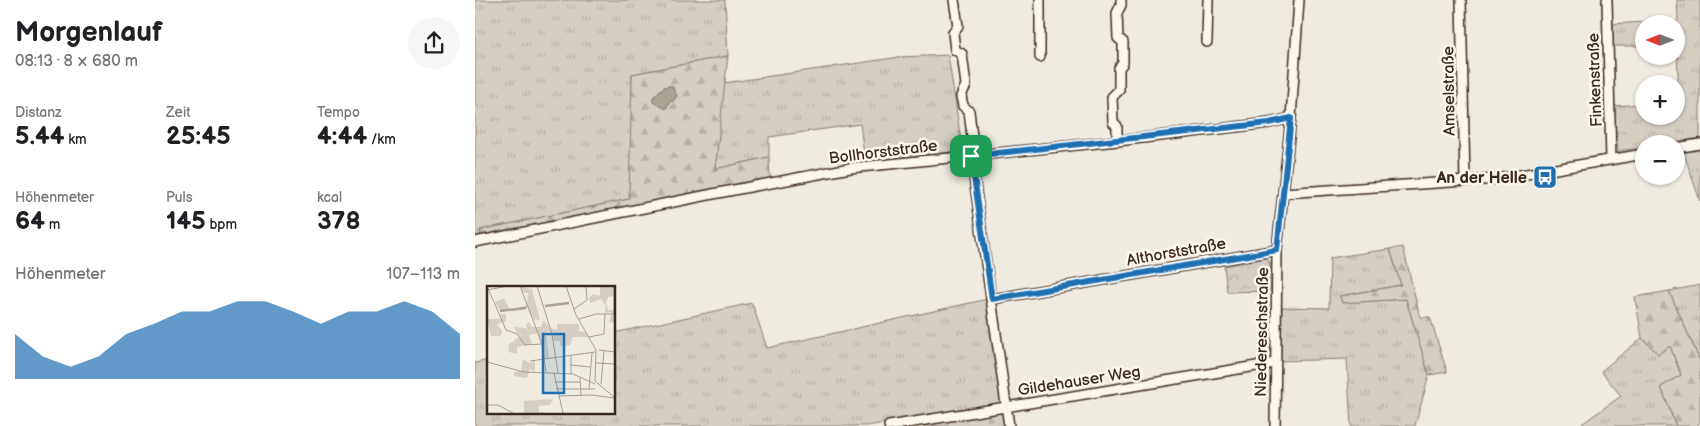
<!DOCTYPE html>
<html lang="de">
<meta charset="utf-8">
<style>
:root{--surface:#fff;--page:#f6f6f6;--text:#202124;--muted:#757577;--accent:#1f6fb2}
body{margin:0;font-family:"Balsamiq Sans",sans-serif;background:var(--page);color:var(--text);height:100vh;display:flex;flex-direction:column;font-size:19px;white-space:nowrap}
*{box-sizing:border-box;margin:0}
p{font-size:16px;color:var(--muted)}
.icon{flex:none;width:28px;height:28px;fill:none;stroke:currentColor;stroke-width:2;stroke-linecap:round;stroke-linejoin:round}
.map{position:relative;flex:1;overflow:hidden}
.details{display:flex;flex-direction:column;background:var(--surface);width:475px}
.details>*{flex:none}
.needle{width:32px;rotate:270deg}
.buttons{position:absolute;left:1160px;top:15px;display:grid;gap:10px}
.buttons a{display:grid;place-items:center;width:50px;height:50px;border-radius:50%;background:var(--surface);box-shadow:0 1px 4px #0004;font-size:25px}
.pin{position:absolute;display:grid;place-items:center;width:42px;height:42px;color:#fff;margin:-21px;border-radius:10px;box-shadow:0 2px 8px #0006}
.round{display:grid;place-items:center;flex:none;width:52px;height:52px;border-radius:26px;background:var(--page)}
.summary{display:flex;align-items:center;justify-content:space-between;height:85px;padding:0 15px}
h1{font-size:28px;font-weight:700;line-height:38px}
.metrics{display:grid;grid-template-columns:repeat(3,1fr);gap:8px;height:85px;padding:5px 15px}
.metrics div{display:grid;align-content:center}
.metrics b{font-size:25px;font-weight:700}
.metrics small{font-size:14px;font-weight:400}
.metrics p{font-size:14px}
.chart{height:140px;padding:10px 15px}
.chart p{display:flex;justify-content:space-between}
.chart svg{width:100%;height:90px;margin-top:5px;fill:var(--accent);opacity:.7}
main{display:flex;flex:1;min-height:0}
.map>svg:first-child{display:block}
</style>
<main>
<section class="details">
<div class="summary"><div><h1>Morgenlauf</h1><p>08:13 · 8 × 680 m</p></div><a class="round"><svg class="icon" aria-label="share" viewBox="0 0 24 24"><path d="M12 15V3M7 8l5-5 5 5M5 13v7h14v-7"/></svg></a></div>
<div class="metrics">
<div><p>Distanz</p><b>5.44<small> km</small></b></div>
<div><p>Zeit</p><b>25:45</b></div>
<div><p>Tempo</p><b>4:44<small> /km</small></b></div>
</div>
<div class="metrics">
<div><p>Höhenmeter</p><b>64<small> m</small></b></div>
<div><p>Puls</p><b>145<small> bpm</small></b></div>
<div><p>kcal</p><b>378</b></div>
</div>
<div class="chart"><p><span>Höhenmeter</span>107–113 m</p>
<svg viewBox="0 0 160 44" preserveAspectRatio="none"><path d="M0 44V22L10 33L20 38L30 33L40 22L50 17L60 11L70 11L80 6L90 6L100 11L110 17L120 11L130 11L140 6L150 11L160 22V44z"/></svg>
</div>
</section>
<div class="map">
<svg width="1225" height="426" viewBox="0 0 1225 426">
<defs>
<pattern id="grass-tufts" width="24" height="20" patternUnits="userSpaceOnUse" patternTransform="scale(1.25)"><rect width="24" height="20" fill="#d5cec3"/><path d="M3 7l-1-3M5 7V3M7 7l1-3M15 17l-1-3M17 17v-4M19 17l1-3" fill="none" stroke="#b8b1a7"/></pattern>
<pattern id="forest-firs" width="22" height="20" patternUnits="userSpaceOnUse" patternTransform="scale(1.25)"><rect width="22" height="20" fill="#d5cec3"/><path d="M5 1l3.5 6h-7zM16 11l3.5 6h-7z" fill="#b8b1a7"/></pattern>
<pattern id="park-crowns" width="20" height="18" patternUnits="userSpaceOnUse" patternTransform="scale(1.25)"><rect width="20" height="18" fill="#d5cec3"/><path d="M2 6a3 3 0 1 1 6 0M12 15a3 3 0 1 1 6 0" fill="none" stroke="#b8b1a7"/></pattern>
</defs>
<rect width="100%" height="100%" fill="#f0ebe0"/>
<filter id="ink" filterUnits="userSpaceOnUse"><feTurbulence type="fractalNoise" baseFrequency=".02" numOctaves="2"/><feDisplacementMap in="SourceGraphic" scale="10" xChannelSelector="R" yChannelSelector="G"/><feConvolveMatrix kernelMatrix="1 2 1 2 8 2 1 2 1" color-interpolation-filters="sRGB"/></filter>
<g filter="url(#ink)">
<path fill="url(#grass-tufts)" stroke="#887c70" d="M0,0H250L253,56L157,74L155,199L5,230L6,236L0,238Z
M1202,0H1225V138L1187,144H1169V147L1143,151L1138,106L1169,104V116H1201V101H1204L1201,24H1199L1203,20Z
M1185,21L1193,24H1169V46H1138L1137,24Z
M473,55L488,153L390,162L385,124L294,137V157L240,169L249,83L425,57Z
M1225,148V201L1208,151Z
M915,249L926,285L865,296L867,303L931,299L954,375L940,426H876L872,359L805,361L807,307L854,308L855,258Z
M1225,285V361L1194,291Z
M513,299L526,404L392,426H0V363L14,360V412H139V333L277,303L292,348Z
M1167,338L1183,354L1195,346L1206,375L1186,387L1201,426H1104L1146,396L1126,371Z"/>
<path fill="url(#forest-firs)" stroke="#887c70" d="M253,56L240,169L294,157L295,178L7,240L5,230L154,199L157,74Z
M928,247L945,317H955L972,372L954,375L931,299L867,303L865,296L926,285L915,249Z
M1194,291L1225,361V423L1221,426H1201L1186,387L1206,375L1195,346L1183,354L1167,338L1160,297Z
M527,411L529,426H438Z"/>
<path fill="url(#park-crowns)" stroke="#887c70" d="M792,258L795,263V291L752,292L749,266Z"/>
<path fill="#aca397" stroke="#7f7367" d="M194,86H197L202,96L198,101L194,102L191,109L178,102V97L189,87Z"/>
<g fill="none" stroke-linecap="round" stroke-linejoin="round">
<g stroke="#3b2a1e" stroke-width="12">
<path id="minor" d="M479,0L483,26L478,33L480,50L487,54L491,85L486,96L488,106L494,111L498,145L496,156L534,426
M565,0V57
M986,0L990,181
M1132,0L1136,160
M732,42L733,0
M642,141V126L638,122L637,97L644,90V68L648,63V42L643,38L642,13L646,5V0
M1201,148L1225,144
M808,193L1022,179L1169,154
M0,242L243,193L375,168L642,141L794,123L816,118
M517,299L802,250
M414,426L800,363
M800,426L802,250L816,118L824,0"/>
</g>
<use href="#minor" stroke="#fbf7ec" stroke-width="9"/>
</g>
</g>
<g fill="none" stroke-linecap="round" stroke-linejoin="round" filter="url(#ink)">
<g stroke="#fff" stroke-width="10">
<path id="route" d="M816,118L802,250L517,299L496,156L794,123Z"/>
</g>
<use href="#route" stroke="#1f6fb2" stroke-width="6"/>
</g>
<defs>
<g id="bus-square" transform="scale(1.25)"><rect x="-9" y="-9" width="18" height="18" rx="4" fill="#1f6fb2" stroke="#fbf7ec"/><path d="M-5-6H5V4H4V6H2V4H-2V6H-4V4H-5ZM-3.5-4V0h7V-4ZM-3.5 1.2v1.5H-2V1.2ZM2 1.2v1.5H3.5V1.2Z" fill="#fff"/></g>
</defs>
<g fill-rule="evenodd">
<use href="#bus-square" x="1070" y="177"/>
</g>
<g text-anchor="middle" stroke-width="5" stroke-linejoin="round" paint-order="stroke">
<g font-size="16" fill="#3b2a1e" stroke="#fbf7ec">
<text transform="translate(1119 80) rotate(-92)" y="6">Finkenstraße</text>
<text transform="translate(973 91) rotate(-91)" y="6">Amselstraße</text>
<text transform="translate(408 151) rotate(-7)" y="6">Bollhorststraße</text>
<text transform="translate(701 251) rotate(-10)" y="6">Althorststraße</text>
<text transform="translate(786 332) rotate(-89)" y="6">Niedereschstraße</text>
<text transform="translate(604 380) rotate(-9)" y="6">Gildehauser Weg</text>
</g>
<g font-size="16" font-weight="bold" fill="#3b2a1e" stroke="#fbf7ec" text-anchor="end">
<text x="1052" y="183">An der Helle</text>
</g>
</g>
<g transform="translate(12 286)">
<rect width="128" height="128" fill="#f0ebe0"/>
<path d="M33,0L45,3L53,34L48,33V36L41,22L30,25H13L8,16L17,12L23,24L40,19L41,7H37ZM113,0H127V10L121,11L119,18L121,24H127V37L122,36L125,26L118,27L119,20L114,13L103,17L102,12L106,8L113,10ZM13,28H19V35L10,38L15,45L14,50H4L0,33H15ZM57,34L63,42L70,44V38H92V45L98,46L101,51H86L83,59L74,60L73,55H67L65,46H59L62,72L57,73L51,47L42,49L45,58L30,61V68L22,66L21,59L35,49L31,50L27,41L39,42L41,46L39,38L42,36L45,41H54ZM36,73L43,77L48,75V86L43,83L40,92L27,90V86L34,85Z" fill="#d5cec3"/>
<path d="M66,113L63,119L52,120V126L61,127H37V115Z" fill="#d5cec3"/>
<path fill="none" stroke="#aca397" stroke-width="2.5" d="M58,20L82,17M13,25L39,22"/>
<path fill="none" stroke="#a89e92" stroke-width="1" d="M0,0L19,44L30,48L38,59L54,58M33,0L55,58L59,86M50,0L65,48L71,87M79,0L89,29L109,64L108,95L128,112M0,4L21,0M87,23L100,14L99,0M127,28V0M92,33L109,28H128M102,51L117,48L118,28M112,64L128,66M43,75L108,66M0,76L37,86L86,88L108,98M109,77L128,78M84,79L103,81M67,87L76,127M84,88V70M93,91L94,110M68,96H93M114,98L117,65M69,103H108M102,103L105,67M72,110L105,109L127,112M0,119H11L26,127"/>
<path fill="#1f6fb2" fill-opacity="0.15" stroke="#1f6fb2" stroke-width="2.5" d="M56,48H77V107H56Z"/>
<rect width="128" height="128" fill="none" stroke="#3b2a1e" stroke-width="2.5"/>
</g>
</svg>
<div class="buttons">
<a><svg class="needle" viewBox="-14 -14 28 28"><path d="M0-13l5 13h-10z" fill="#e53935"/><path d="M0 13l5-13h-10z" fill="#757577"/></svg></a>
<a>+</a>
<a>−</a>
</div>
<div class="pin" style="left:496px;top:156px;background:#1e9e55"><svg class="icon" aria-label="arrive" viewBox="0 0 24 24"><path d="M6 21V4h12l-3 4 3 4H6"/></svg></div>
</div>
</main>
